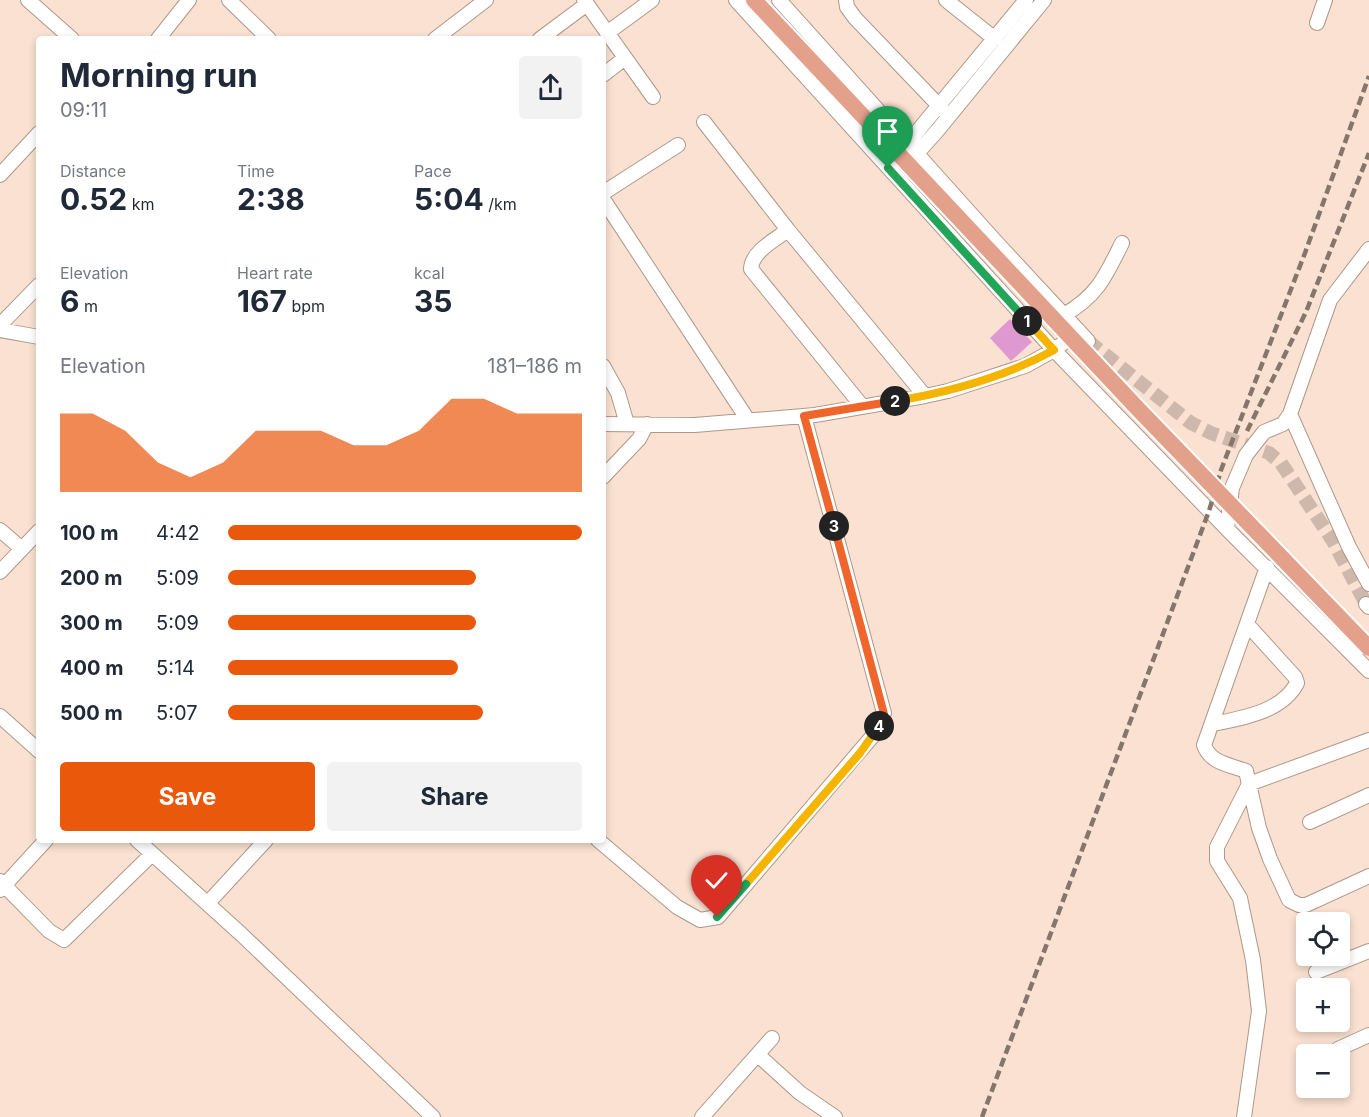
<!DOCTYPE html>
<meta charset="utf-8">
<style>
:root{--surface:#fff;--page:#f2f2f3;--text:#1f2937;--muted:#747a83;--accent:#ea580c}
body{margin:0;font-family:Inter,sans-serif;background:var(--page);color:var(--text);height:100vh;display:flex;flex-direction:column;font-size:22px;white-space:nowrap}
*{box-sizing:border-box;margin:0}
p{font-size:20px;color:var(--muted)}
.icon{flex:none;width:33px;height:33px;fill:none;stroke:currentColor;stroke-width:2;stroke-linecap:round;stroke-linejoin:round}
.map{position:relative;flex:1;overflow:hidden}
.drawer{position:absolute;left:36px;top:36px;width:570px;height:807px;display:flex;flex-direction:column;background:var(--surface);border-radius:6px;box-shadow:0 3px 9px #0003}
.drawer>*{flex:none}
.controls{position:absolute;left:1296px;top:912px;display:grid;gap:12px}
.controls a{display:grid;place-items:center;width:54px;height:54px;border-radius:6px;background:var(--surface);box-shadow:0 3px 9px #0003;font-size:30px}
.pin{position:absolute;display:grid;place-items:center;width:51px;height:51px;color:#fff;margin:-62px -26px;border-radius:50% 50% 50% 0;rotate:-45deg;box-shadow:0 0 6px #0007}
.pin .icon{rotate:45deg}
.km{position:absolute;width:30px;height:30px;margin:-15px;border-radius:50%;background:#222;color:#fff;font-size:16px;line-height:30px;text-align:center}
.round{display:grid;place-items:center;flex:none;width:63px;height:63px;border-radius:6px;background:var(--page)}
.headline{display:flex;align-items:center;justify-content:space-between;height:102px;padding:0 24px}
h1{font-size:33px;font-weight:700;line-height:45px}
.figures{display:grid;grid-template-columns:repeat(3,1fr);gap:9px;height:102px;padding:6px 24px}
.figures div{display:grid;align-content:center}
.figures b{font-size:30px;font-weight:700}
.figures small{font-size:16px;font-weight:400}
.figures p{font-size:16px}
.chart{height:168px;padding:12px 24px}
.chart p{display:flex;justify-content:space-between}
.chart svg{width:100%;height:108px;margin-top:6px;fill:var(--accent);opacity:.7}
.cta{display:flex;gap:12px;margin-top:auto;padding:12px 24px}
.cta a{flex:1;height:69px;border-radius:6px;background:var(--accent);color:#fff;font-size:24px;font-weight:700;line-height:69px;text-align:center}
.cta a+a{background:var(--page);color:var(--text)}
ul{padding:0 24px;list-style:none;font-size:20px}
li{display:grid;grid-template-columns:96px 72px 1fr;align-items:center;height:45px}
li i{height:15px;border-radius:8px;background:var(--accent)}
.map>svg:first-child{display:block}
</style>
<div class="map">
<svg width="1369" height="1117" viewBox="0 0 1369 1117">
<rect width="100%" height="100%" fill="#fae1d1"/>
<path fill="#df99d0" d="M1010,319L1032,342L1011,361L990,338Z"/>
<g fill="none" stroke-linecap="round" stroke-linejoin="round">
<path stroke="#ceb8ab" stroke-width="14" stroke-dasharray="14 7" stroke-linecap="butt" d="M1088,341L1191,423L1211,433L1269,453L1281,463L1333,541L1366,604"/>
<g stroke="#af9889" stroke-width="16">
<path id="minor" d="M28,0L72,39
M229,0L269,39
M584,0L653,97
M736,0L1054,350L1227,529
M779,0L997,243L1088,341
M846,0L847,7L855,18L946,113
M946,0L995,39
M1317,23L1325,0
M607,33L652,0
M158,39L189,0
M435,39L486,0
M540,39L587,4
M603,75L625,58
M704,122L788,230L925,396
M902,150L1026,0
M911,160L937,131L1044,0
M0,175L39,133
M603,193L678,145
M603,199L748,420
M788,230C775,240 752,251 751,269L862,406
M1369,249L1330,300L1290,414L1283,424L1264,432L1246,455L1232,488L1227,529L1369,671
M1064,315C1098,295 1105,277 1122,243
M0,325L39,285
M0,330L39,337
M603,366L618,393L627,424
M1290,414L1349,547L1369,584
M603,424L695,425L815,415L925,396L948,391L1025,366L1054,350L1079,331
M603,477L639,439L647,424
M0,530L22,549
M0,572L39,531
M1366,604L1369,607
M0,716L39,751
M1213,724C1242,718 1282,712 1297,683L1295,677L1247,624
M1369,740L1249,784L1259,828L1270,859L1289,900L1299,905H1306L1369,876
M1310,822L1369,795
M137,840L241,934L433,1117
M598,840L677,907L700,920L718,917L877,731L884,713L804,416
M0,881L49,931L64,940L152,854
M0,890L46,840
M208,903L266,840
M1316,972L1369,951
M1338,1049L1369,1035
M758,1055L800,1093L835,1117
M702,1117L772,1038
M1244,1117L1259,1011L1253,960L1240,898L1217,861V847L1249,784L1246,771C1230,765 1210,763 1204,745L1267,567"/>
</g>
<use href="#minor" stroke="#fff" stroke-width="14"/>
<path stroke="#85756a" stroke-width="4.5" stroke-dasharray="9 4.5" stroke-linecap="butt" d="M1247,431L1306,312L1369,153
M982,1117L1209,511L1221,470L1305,253L1369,76"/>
<g stroke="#fff" stroke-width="20" stroke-linecap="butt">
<path id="major-bridge" d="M754,0L1140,411L1369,648"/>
</g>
<use href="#major-bridge" stroke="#e3a08b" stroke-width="16"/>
</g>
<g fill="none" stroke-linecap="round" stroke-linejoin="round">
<g stroke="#fff" stroke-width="12">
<path id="split-1" d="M888,168L1027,321"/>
</g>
<g stroke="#fff" stroke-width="12">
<path id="split-2" d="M895,401C950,392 1005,377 1054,350L1027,321"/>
</g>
<g stroke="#fff" stroke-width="12">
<path id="split-3" d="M834,526L804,416L895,401"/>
</g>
<g stroke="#fff" stroke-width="12">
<path id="split-4" d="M834,526L884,714L879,726"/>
</g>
<g stroke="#fff" stroke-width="12">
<path id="split-5" d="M746,884L860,753L879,726"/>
</g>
<g stroke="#fff" stroke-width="12">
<path id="split-6" d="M717,917L746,884"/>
</g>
<use href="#split-1" stroke="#22a559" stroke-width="8"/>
<use href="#split-2" stroke="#f5b400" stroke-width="8"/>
<use href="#split-3" stroke="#f0652b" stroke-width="8"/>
<use href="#split-4" stroke="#f0652b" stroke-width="8"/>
<use href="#split-5" stroke="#f5b400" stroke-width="8"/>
<use href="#split-6" stroke="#22a559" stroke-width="8"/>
</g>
</svg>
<div class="controls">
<a><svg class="icon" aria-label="locate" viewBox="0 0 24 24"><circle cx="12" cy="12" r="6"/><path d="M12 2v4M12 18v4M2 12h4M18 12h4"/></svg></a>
<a>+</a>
<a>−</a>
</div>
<div class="pin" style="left:888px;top:168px;background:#1e9e55"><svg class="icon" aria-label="arrive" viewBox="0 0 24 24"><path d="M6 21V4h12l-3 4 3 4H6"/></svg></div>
<div class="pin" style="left:717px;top:917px;background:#d93025"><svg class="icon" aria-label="check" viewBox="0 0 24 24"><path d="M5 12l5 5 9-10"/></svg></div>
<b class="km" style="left:1027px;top:321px">1</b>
<b class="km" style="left:895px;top:401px">2</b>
<b class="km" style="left:834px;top:526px">3</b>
<b class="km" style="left:879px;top:726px">4</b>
<section class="drawer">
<div class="headline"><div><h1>Morning run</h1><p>09:11</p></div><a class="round"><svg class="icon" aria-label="share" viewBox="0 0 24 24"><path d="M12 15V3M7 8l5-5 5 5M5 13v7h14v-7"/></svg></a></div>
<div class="figures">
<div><p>Distance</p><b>0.52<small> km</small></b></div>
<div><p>Time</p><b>2:38</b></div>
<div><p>Pace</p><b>5:04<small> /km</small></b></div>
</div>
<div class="figures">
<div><p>Elevation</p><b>6<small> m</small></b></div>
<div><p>Heart rate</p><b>167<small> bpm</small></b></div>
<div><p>kcal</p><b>35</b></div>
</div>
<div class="chart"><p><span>Elevation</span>181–186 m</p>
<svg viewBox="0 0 160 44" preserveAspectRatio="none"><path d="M0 44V12L10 12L20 19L30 32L40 38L50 32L60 19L70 19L80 19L90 25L100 25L110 19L120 6L130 6L140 12L150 12L160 12V44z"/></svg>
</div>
<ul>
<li><b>100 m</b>4:42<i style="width:100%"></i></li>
<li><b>200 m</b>5:09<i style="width:70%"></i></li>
<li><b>300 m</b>5:09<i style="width:70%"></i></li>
<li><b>400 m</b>5:14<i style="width:65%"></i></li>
<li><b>500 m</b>5:07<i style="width:72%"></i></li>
</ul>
<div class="cta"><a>Save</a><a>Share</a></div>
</section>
</div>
